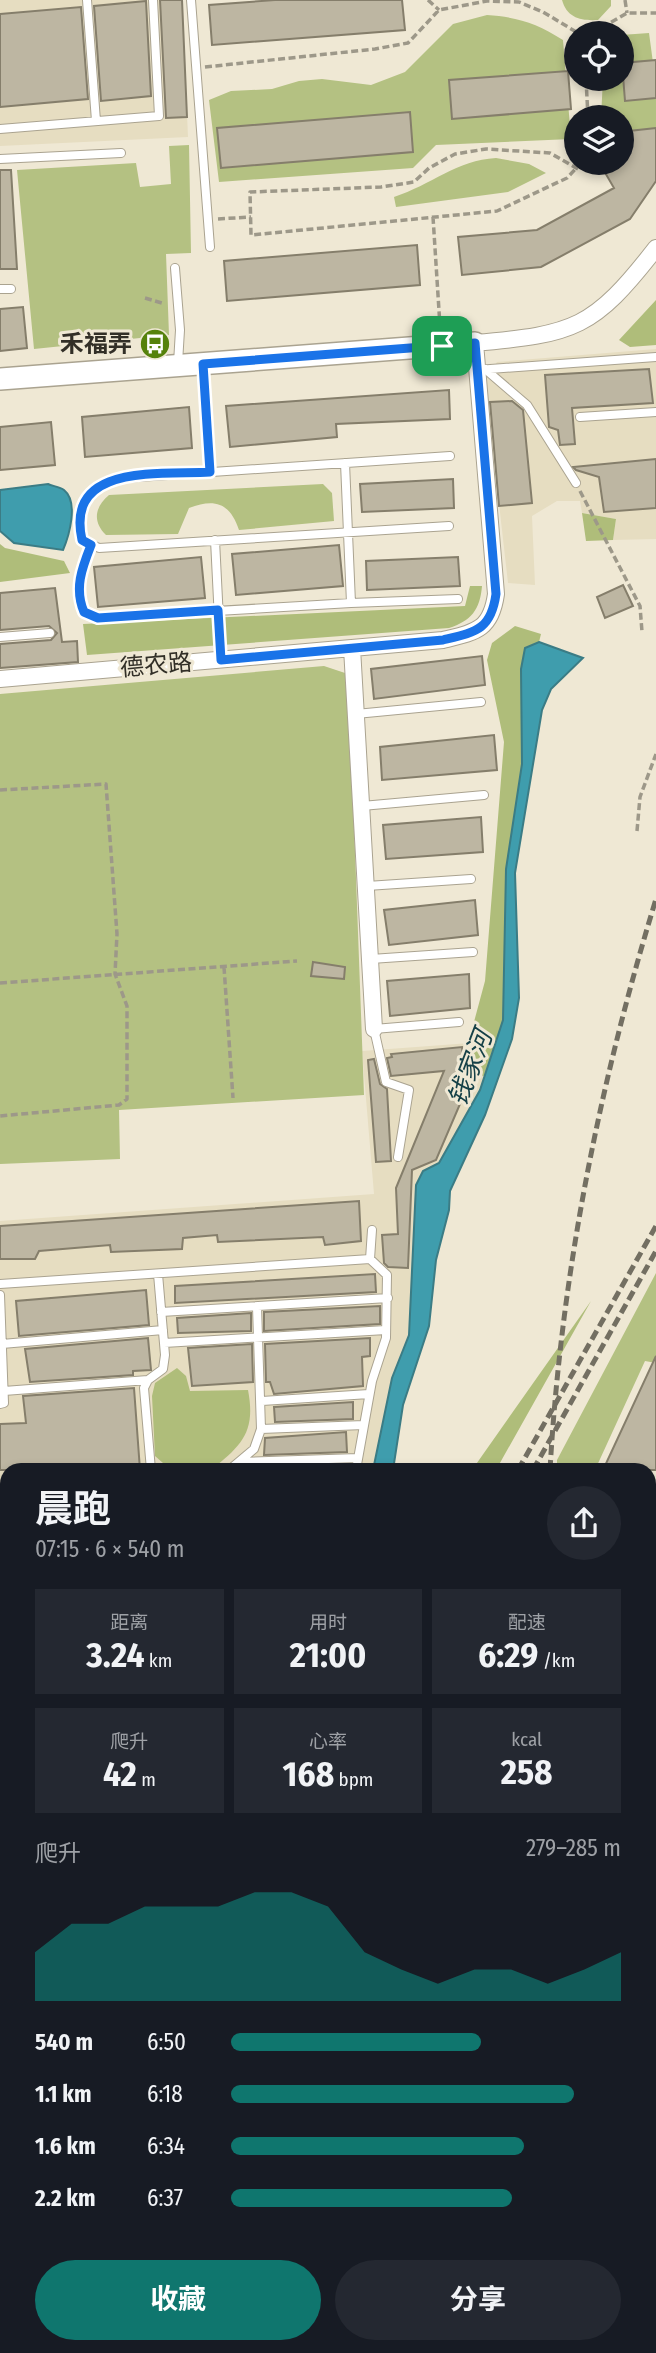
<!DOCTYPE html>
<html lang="zh">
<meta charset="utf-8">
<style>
:root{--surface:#171b24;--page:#242831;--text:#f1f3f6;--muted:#9ea1a6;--accent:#0f766e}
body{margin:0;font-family:"Fira Sans Condensed","Noto Sans SC",sans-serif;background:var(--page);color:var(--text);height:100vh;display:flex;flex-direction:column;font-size:26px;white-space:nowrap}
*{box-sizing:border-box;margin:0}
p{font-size:23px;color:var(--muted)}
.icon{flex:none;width:38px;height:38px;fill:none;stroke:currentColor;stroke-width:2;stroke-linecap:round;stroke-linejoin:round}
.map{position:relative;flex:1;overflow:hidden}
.side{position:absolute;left:0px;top:1463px;width:656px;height:891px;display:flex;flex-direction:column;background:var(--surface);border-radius:21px 21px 0 0;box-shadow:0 4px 10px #0003}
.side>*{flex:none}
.tools{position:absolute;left:564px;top:21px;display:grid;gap:14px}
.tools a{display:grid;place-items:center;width:70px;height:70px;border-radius:50%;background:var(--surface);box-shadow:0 4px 10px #0003;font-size:35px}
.pin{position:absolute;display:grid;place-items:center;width:60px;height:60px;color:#fff;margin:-30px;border-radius:14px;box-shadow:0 4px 10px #0006}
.round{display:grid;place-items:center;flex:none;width:74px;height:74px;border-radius:37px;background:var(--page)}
.head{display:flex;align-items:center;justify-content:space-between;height:119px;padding:0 35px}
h1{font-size:38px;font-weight:700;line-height:52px}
.metrics{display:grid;grid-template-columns:repeat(3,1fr);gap:10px;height:119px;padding:7px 35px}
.metrics div{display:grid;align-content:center;border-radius:0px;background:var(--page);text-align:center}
.metrics b{font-size:35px;font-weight:700}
.metrics small{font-size:19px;font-weight:400}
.metrics p{font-size:19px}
.chart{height:196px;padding:14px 35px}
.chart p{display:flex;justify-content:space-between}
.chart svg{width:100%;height:126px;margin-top:7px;fill:var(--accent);opacity:.7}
.action{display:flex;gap:14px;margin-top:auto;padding:14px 35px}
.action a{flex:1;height:80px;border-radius:42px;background:var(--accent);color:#fff;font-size:28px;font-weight:700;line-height:80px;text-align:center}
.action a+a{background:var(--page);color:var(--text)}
ul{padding:0 35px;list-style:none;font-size:23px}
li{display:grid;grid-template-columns:112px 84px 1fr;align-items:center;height:52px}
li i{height:18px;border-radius:9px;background:var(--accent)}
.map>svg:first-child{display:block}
</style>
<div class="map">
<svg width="656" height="2353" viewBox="0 0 656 2353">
<rect width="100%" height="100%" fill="#efe8d4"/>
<path fill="#e6ddc1" d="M0,0H182L188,137L0,146Z
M656,349V539L613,540L616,519L582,513L580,501H557L532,516L535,585L508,583L485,380L497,362Z
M470,1043L468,1074L485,1076L480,1090L439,1163L423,1171L416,1185L409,1335L392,1378L373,1470H7V1548L0,1549V1221L374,1194L362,1051Z
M7,2281V2347H422L421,2353H0V2282Z"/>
<path fill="#b4c182" d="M562,0H611V6L598,20C581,21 567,18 562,0Z
M487,15C517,17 537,23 563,40L571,139L436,145L413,168L219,182L209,100L231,91L272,89L299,81L322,79L371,85L405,72L453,24Z
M649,33L656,85V151L621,153V117H601L603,79H621V35Z
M189,145L191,253L166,254L169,335L34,349L17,170L136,163L140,187L171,184L169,146Z
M496,158L529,164L546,173L508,192L396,207L394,197C431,185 457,160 496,158Z
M323,484L332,493L334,521L239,530C230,503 215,498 189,508L178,534L106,535C92,521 95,507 109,495Z
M324,666L345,673L349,688L364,1095L119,1110L120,1159L0,1164V694Z
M656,1273V1363L645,1361L595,1470H557V1460Z
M656,1521V1574L649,1580V1535Z
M0,1772L7,1773V1913L0,1916Z
M649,1821H656V1901H649Z
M649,1920H656V1963L649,1964Z
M649,1967H656V2080L649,2076Z
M7,2025V2131L0,2135V2028Z
M649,2105L656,2108V2144H649Z"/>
<path fill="#afbd7a" d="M656,300V345L630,347L619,340Z
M582,513L616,519L613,540L586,541Z
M0,544L5,548L64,561L70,573L0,582Z
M470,586H482C480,610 471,621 449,628L87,655L83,624L465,606Z
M515,626L541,634L539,642L525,648L521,669L522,764L506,869L503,1020L485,1076L467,1074L471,1033L485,981L504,742L487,660L492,643Z
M591,1301L496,1470H472Z
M177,1368L186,1376L190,1391L248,1390C256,1432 242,1445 211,1470H171L155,1456L152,1396L155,1383Z
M7,2279V2343L0,2353V2281Z
M365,2347H418L416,2353H364Z"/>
<path fill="#3f9dad" stroke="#3b7c85" stroke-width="2" d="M48,484C52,486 60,487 64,490C79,502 69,536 63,550L14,543L0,531V490Z
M539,642L583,658L551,689L542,710L515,873L519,998L512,1039L485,1115L450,1191L449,1210L436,1260L429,1326L403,1405L393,1470H373L392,1378L409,1335L416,1185L423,1171L439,1163L480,1090L503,1020L506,869L522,764L521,669L525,648Z
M7,1548V1583L0,1582V1549Z"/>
<path fill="#bdb6a2" stroke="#857e6b" stroke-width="2" d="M160,0H182L187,117L166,118Z
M275,0H402L405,30L212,45L209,5Z
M146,1L151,96L101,101L94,6Z
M81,7L88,99L0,107V14Z
M656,60V98L625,101L622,63Z
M568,71L571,109L452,119L449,80Z
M410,112L413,152L221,168L217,128Z
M656,128V181L630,219L541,267L462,275L458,237L537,230L614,188L603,169L607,163H621V143L629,131Z
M0,170H11L17,269H0Z
M417,245L420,285L227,301L224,261Z
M23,307L27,348L0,351V309Z
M649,369L653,403L572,408L575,444L560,445L558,430L549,427L545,375Z
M449,390L450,419L336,424L337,437L230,447L226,406Z
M512,401L523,410L532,503L499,506L490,402Z
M189,407L192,448L85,457L82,417Z
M51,422L55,465L0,470V427Z
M656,459V508L604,512L599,477L576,470L573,467Z
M453,479L454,508L362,512L360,484Z
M339,545L343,586L236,595L232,554Z
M201,557L205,598L98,607L94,567Z
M458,557L460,586L367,590L366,561Z
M623,585L633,606L605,618L597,597Z
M55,588L62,642L77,641L78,662L0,668V644L51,640L57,633L49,626L0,630V593Z
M482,656L485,685L374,699L371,669Z
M494,735L497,770L382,780L380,747Z
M481,817L483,852L386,859L383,825Z
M475,900L478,935L389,945L384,910Z
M313,962L345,967L344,979L311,976Z
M469,974L470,1008L390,1016L387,981Z
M462,1047L466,1090L436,1160L412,1170L408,1268L388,1267L384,1263L382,1235L398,1234L396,1188L444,1071L391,1076L387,1058L392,1057L391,1054Z
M374,1059L380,1084L387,1089L391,1161L376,1162L368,1060Z
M359,1201L361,1241L325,1245L323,1237L218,1242L217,1235L183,1238L182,1249L111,1252L110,1245L39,1251L35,1259H0V1226Z
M375,1274L376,1292L175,1303V1286Z
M146,1290L149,1325L19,1336L16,1301Z
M380,1306V1324L264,1331V1312Z
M251,1313V1331L178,1333L177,1318Z
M148,1338L151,1370L133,1371V1375L30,1382L25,1349Z
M370,1338V1356L362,1357L363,1386L274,1394L270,1382H266L265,1344Z
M252,1344L253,1382L192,1386L188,1348Z
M656,1356V1470H603Z
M134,1388L140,1470H0V1424L26,1423L23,1396Z
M353,1402V1419L275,1422L274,1407Z
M346,1432L347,1452L264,1455L265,1438Z
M337,1465V1470H264V1468Z"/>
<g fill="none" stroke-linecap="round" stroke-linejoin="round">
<g stroke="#aaa390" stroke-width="10">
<path id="service" d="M87,0L96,121
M191,0L210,247
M0,129L159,116L153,0
M0,159L121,153
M175,268L180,330L178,363
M0,289H11
M203,364L210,472
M485,369L527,405L576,483
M477,370L656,357
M580,417L656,412
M345,463L351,603
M449,526L99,548L82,540C73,501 88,488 124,478L450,456
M215,540L221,660
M91,545C82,568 74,588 84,612L98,618L351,603L458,599
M0,637L50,633
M356,714L481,702
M362,806L484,795
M367,886L471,879
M371,959L473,952
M398,1157L409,1090L386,1082L374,1029L459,1022
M370,1259L372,1230
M0,1284L370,1259L387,1275L386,1338L372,1381L356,1470
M0,1295L4,1403L0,1404
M161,1312L388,1298
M164,1343L386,1330
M2,1344L163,1330
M4,1391L148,1380
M262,1401L369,1394
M261,1429L364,1425
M239,1462L358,1458
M151,1470L144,1388L148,1380L163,1369L165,1355L158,1274
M229,1470L254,1449L261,1429L257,1307
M0,1540L7,1541
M649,1813L656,1812
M649,1912L656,1911
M0,2149L7,2144
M24,2353L27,2347
M130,2353V2347
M172,2353L173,2347"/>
</g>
<g stroke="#aaa390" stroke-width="18">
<path id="minor" d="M352,648L374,1029
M0,679L443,640C476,632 491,630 496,594L475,343C575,334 593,329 656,248
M649,2180H656
M649,2297L656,2314"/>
</g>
<g stroke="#aaa390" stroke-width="24">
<path id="tertiary" d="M0,379L475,343"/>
</g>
<g stroke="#aaa390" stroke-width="25">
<path id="secondary" d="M0,2218L7,2217
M649,2224L656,2225
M0,2248L7,2247
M649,2250L656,2251"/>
</g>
<path stroke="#9d9889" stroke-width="3.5" stroke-dasharray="7 3.5" stroke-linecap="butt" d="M428,0L439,10
M625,0L627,13
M593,33L627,13H656
M205,67L375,49L408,43L439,10L487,1L519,2L543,12L578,33
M586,79L588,117
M578,169L550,153L486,149L455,154L429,168L414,182L381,187L250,192L251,235L497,211L567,178L581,163
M433,217L440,326
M218,219L251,217
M145,298L165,304
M580,491L640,606L642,632
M0,790L106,784L117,934L115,974L127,1006V1099L119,1105L0,1116
M637,831L640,797L656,754
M224,967L233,1098
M0,983L297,961
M649,2156H656"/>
<use href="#service" stroke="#fff" stroke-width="8"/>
<use href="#minor" stroke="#fff" stroke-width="16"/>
<use href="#tertiary" stroke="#fff" stroke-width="21"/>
<use href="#secondary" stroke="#f1e0ee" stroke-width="23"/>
<path stroke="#736f62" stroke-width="5" stroke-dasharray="10 5" stroke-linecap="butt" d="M518,1470L656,1226
M533,1470L656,1251
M550,1470C561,1276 599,1085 656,899
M0,1988L7,1984
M0,2015L7,2013
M649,2093L656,2097
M649,2203L656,2225"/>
</g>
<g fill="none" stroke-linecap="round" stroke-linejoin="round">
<g stroke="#fff" stroke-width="14">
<path id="route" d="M475,343L496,594C491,630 476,632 443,640L221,660L218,610L98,618L84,612C74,588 82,568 91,545L82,540C65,463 159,475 210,472L203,364Z"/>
</g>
<use href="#route" stroke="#1a73e8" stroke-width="9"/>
</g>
<defs>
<g id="bus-disc" transform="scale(1.575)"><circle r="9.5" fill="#56820c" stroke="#efe8d4"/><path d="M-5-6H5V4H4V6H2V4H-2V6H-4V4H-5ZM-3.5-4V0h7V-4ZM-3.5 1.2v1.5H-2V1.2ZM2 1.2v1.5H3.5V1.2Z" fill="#fff"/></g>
</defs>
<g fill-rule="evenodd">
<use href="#bus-disc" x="155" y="344"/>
</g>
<g text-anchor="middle" stroke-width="6" stroke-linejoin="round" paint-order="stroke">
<g font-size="24" font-weight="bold" fill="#322f27" stroke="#efe8d4" text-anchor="end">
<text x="132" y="352">禾福弄</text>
</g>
<g font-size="24" fill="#322f27" stroke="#efe8d4">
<text transform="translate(156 665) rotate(-5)" y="8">德农路</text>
</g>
<g font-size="26" font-style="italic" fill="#154047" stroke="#efe8d4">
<text transform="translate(470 1068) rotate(-69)" y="9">钱家河</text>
</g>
</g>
</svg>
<div class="tools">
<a><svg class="icon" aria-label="locate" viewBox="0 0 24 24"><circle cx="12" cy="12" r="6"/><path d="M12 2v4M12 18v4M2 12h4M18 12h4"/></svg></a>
<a><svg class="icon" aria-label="layers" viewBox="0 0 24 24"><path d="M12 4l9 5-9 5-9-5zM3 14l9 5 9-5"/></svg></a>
</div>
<div class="pin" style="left:442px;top:346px;background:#1e9e55"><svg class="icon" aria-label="arrive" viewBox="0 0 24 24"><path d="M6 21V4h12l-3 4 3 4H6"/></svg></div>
<section class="side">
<div class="head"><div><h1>晨跑</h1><p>07:15 · 6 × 540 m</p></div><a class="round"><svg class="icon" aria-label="share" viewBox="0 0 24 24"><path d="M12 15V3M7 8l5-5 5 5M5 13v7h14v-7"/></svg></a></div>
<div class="metrics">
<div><p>距离</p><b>3.24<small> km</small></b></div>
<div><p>用时</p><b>21:00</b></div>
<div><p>配速</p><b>6:29<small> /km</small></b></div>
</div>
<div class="metrics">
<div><p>爬升</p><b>42<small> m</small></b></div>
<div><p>心率</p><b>168<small> bpm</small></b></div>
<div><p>kcal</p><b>258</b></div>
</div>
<div class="chart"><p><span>爬升</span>279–285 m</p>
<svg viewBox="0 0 160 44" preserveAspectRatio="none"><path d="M0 44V27L10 17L20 17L30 11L40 11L50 11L60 6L70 6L80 11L90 27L100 33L110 38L120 33L130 33L140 38L150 33L160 27V44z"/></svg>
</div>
<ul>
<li><b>540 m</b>6:50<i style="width:64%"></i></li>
<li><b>1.1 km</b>6:18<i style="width:88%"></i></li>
<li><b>1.6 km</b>6:34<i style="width:75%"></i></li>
<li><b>2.2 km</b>6:37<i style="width:72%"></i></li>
</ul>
<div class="action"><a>收藏</a><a>分享</a></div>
</section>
</div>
